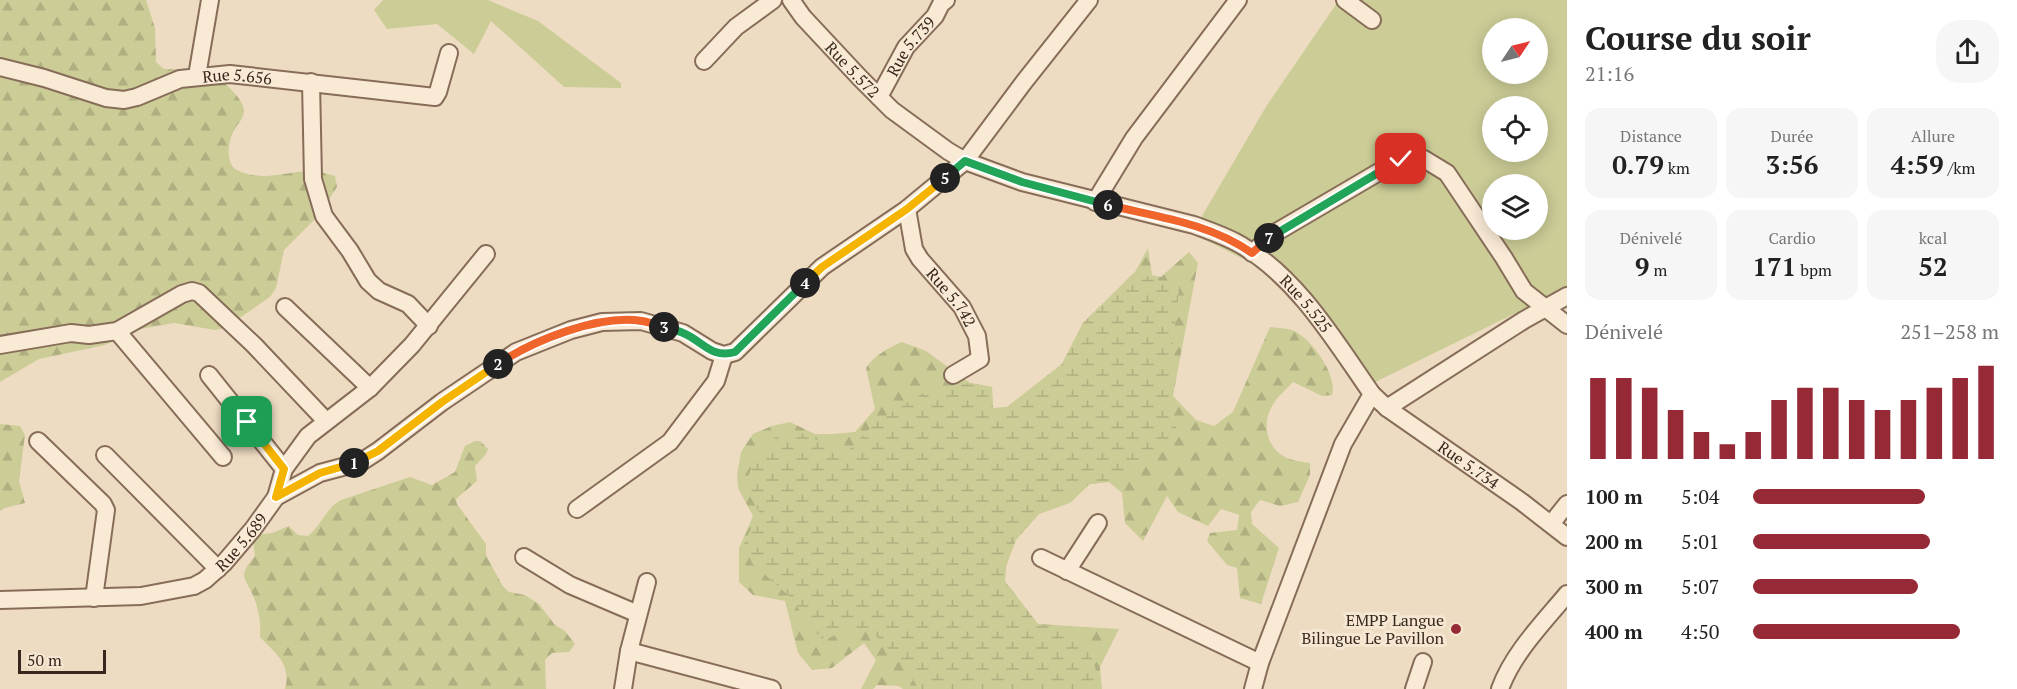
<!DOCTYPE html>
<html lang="fr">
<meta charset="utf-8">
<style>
:root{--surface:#fff;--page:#f6f6f6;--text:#222;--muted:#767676;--accent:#962936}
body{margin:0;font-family:"PT Serif",serif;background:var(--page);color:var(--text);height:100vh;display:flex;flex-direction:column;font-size:22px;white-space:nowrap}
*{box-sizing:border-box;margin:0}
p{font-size:20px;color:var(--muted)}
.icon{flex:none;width:33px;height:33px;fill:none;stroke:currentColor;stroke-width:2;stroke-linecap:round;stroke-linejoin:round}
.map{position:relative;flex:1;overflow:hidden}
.details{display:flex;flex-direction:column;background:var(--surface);width:450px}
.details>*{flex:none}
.needle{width:39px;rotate:55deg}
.tools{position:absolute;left:1482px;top:18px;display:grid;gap:12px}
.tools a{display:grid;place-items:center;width:66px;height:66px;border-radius:50%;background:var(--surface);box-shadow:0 3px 15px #0003;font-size:30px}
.scale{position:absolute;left:18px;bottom:15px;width:88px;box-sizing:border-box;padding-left:6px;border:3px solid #37271d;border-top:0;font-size:16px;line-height:21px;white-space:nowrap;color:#37271d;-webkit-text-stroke:4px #f5e7d2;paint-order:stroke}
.pin{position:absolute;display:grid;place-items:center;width:51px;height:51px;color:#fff;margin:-26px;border-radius:12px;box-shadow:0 3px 9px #0006}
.km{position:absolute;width:30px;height:30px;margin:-15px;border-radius:50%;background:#222;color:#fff;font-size:16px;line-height:30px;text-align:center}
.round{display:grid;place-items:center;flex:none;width:63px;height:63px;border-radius:24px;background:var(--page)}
.overview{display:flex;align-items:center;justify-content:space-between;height:102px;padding:0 18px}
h1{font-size:33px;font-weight:600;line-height:45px}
.figures{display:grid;grid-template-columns:repeat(3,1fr);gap:9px;height:102px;padding:6px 18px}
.figures div{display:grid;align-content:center;border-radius:15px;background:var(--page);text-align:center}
.figures b{font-size:26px;font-weight:600}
.figures small{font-size:16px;font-weight:400}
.figures p{font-size:16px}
.chart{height:168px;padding:12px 18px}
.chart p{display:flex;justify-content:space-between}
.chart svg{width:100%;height:108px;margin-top:6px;stroke:var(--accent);stroke-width:6}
ul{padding:0 18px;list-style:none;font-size:20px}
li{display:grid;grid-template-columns:96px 72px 1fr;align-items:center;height:45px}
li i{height:15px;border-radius:8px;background:var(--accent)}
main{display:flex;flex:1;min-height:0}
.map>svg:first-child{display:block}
</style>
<main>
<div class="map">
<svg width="1567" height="689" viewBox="0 0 1567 689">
<defs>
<pattern id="forest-firs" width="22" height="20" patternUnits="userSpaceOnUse" patternTransform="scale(1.5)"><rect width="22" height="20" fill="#cbcc96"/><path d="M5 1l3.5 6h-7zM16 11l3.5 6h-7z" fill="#afaf81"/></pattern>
<pattern id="wetland-marsh" width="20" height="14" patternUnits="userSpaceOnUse" patternTransform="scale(1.5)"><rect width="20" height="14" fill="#cbcc96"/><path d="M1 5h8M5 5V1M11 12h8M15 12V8" fill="none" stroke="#afaf81"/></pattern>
</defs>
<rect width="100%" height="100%" fill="#eedcc2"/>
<path fill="#cbcc96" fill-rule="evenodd" d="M383,0H488L538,21L621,83V88L564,87L491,21L474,54L437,24L387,29L374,10Z
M1339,0H1567V288L1363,388L1323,328L1263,269L1192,233L1267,105ZM1492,28H1538V74H1492ZM1492,106H1538V152H1492ZM1492,184H1538V230H1492Z"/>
<path fill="url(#forest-firs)" d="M0,0H146L155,28L156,62L164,69C192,70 216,70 235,94C239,98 243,104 244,110C244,119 238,123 234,130C228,142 224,165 239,171C264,182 287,171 312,171C319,171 328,174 335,176L337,187L319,215L284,250L276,288L270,297L225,328L215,330L174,323L135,330L105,345L39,359L0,382Z
M1148,248L1152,275L1161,277L1189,252L1198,263L1173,396L1196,420L1214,426L1233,412L1270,327C1278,328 1288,328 1294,331C1312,339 1338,376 1332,395L1322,396L1293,382C1287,389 1279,395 1274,403C1261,421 1265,448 1287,458C1294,461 1303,462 1310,463V475L1298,502L1280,506L1260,500L1251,512L1252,524L1279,548L1261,604L1240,598L1237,568L1227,565L1207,541L1210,533L1237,530L1239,515L1221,509L1208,526L1178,512L1167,496L1143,541L1125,523L1122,493L1109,482L1090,484L1070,503L1039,514L1016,539L1006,566L1005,581L1038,624L1119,629L1100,667L1102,689H903L899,686L877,685L873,689H861L876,660L864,643L832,668L812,670L798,653L785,601L753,595L739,582V548L753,516L738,488L737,475L741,452L753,434L772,426L790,422L815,434H833L855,432L875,409L866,368C873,356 890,347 902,342L926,351L970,383L992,387L993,408L1007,407L1062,364L1083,323L1135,272Z
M0,424L20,426L25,435L19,481L25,503L5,508L0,511Z
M475,441H480L488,449L486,454L475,466L477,481L456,499L457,504L486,544V555L502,585L509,592L525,595L539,604L555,625L565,631L575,644L569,652L552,653L545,660L546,689H285C292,664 275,653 260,637C261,624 259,610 254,598C246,577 236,578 255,556L253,539L256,535L272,533L289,526L298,535L308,536C321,526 326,508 341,500L410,477L432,485L455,472L465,446Z"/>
<path fill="url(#wetland-marsh)" d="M1135,272L1179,288L1168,391L1177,431L1175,437L1135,473L1109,482L1090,484L1039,514L1016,540L1006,566L1005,582L1038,624L1076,634C1081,639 1084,644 1087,650C1097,667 1100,673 1087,689H919C911,675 877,629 861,628C850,627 835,636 824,640L817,634L789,596L752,563L744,543L759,512C755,504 748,495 748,486C745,466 772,435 790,428L850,454L849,450L878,420L929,390L970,383L992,387L993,409L1007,407L1062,364L1083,323Z"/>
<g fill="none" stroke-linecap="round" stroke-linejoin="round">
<g stroke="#876d59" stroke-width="20">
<g id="minor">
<path id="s1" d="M791,0L803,17L860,78L892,110L948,151L965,161L1022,182L1194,225C1210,231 1226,236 1241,245C1298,278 1335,341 1372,394L1343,444L1260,663L1253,689"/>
<path d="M1345,0L1372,20"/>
<path d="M704,61L736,27L773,0"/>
<path id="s2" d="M0,67L44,78L106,98L124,100L137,97L180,79L230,74L435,97L438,92L449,53"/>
<path d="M197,76L210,0"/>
<path d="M311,82L313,179L324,216L350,251L368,281L379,291L408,304L429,326"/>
<path id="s3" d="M879,97L906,47L935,16L941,4L946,0"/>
<path d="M1095,202L1134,138L1238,0"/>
<path id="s4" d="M907,209L914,249L920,259L962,307L977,336L980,359L953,375"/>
<path d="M1252,253L1275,233L1401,159H1424L1447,173L1504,258L1524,291L1567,325"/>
<path d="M285,307L370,388"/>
<path d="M117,331L223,457"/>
<path d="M0,345L71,333L89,335L117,331L182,294L192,291L199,293L254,345L326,421"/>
<path d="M209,375L284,469"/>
<path id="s5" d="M1372,394L1387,408L1522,502L1567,537"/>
<path d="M1387,408L1524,320L1567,296"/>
<path d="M38,441L103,504L106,510L94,598"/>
<path d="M105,455L218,569"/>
<path d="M276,497L284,469L308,436L370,388L412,345L486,254"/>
<path d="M577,509L670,442L716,381L724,355"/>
<path d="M1551,524L1567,504"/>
<path d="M524,557L570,585L638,614"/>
<path d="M1041,558L1260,663"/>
<path d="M1067,571L1098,523"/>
<path id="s6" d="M0,600L141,596L194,586L205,580L224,563L253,529L276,497L320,473L361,462L378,451L442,402L516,352L571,330L602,322L641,321L683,333L712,351L724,355L735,352L822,267L907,209L965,161L1024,82L1089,0"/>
<path d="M629,651L772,689"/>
<path d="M623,689L629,651L647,582"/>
<path d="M1414,689L1423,662"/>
<path d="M1500,689C1513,653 1543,623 1567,594"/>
</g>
</g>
<use href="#minor" stroke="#f9ead5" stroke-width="16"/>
</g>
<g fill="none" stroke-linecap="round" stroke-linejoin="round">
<g stroke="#fff" stroke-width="12">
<path id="split-1" d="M247,422L284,469L276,497L320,473L354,463"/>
</g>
<g stroke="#fff" stroke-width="12">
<path id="split-2" d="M354,463L378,451L442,402L498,364"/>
</g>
<g stroke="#fff" stroke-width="12">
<path id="split-3" d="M498,364C534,340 599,314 642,321C649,322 657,325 664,327"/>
</g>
<g stroke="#fff" stroke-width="12">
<path id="split-4" d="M664,327C670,329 677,330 683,333C703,341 711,359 735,352L805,283"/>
</g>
<g stroke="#fff" stroke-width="12">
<path id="split-5" d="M805,283L822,267L907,209L945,178"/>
</g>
<g stroke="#fff" stroke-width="12">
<path id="split-6" d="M945,178L965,161L1022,182L1108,205"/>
</g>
<g stroke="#fff" stroke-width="12">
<path id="split-7" d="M1108,205C1158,217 1209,223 1252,253L1269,238"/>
</g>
<g stroke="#fff" stroke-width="12">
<path id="split-8" d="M1269,238L1401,159"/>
</g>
<use href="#split-1" stroke="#f5b400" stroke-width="8"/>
<use href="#split-2" stroke="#f5b400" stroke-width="8"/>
<use href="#split-3" stroke="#f0652b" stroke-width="8"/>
<use href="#split-4" stroke="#22a559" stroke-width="8"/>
<use href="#split-5" stroke="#f5b400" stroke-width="8"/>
<use href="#split-6" stroke="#22a559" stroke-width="8"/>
<use href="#split-7" stroke="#f0652b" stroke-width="8"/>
<use href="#split-8" stroke="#22a559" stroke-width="8"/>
</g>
<circle fill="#962936" stroke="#f5e7d2" stroke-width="2" cx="1456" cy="629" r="6"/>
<g text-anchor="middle" stroke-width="6" stroke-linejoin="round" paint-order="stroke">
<g font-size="16" fill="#37271d" stroke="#f5e7d2">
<text dy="6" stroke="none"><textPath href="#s3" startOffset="60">Rue 5.739</textPath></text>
<text dy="6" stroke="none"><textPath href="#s1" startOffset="93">Rue 5.572</textPath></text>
<text dy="6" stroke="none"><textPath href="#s2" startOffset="246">Rue 5.656</textPath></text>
<text dy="6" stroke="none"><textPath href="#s4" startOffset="102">Rue 5.742</textPath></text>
<text dy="6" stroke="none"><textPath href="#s1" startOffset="616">Rue 5.525</textPath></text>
<text dy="6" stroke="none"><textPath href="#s5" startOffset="120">Rue 5.734</textPath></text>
<text dy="6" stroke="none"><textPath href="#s6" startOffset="260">Rue 5.689</textPath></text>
</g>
<g font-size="16" fill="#37271d" stroke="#f5e7d2" text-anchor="end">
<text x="1444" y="626">EMPP Langue<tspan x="1444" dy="18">Bilingue Le Pavillon</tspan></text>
</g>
</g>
</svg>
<div class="tools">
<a><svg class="needle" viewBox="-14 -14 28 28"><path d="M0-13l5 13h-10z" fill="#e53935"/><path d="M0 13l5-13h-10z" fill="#767676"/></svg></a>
<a><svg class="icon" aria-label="locate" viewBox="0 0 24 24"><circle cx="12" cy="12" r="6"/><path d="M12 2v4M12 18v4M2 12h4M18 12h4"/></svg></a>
<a><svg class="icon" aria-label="layers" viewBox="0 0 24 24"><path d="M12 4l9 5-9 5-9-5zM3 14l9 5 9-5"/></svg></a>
</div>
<div class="scale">50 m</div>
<div class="pin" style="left:247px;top:422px;background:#1e9e55"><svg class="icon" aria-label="arrive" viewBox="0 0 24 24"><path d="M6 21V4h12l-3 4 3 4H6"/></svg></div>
<div class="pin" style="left:1401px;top:159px;background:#d93025"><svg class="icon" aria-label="check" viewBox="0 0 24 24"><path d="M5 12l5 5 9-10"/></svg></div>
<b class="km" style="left:354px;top:463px">1</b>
<b class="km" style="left:498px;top:364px">2</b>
<b class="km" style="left:664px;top:327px">3</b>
<b class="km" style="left:805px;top:283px">4</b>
<b class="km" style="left:945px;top:178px">5</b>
<b class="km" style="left:1108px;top:205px">6</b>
<b class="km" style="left:1269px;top:238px">7</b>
</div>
<section class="details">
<div class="overview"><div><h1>Course du soir</h1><p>21:16</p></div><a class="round"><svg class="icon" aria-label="share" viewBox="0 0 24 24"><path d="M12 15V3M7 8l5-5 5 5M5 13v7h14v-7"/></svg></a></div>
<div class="figures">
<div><p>Distance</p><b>0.79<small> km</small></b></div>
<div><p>Durée</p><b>3:56</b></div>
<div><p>Allure</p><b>4:59<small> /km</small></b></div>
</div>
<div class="figures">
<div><p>Dénivelé</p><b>9<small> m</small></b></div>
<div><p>Cardio</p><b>171<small> bpm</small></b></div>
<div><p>kcal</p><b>52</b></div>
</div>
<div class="chart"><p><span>Dénivelé</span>251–258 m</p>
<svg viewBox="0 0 160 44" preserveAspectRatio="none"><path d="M5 44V11M15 44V11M25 44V15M35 44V24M45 44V33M55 44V38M65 44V33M75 44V20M85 44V15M95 44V15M105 44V20M115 44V24M125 44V20M135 44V15M145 44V11M155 44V6"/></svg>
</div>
<ul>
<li><b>100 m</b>5:04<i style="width:70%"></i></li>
<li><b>200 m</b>5:01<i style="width:72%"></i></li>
<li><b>300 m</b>5:07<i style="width:67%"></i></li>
<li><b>400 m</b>4:50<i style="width:84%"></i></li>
</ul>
</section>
</main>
